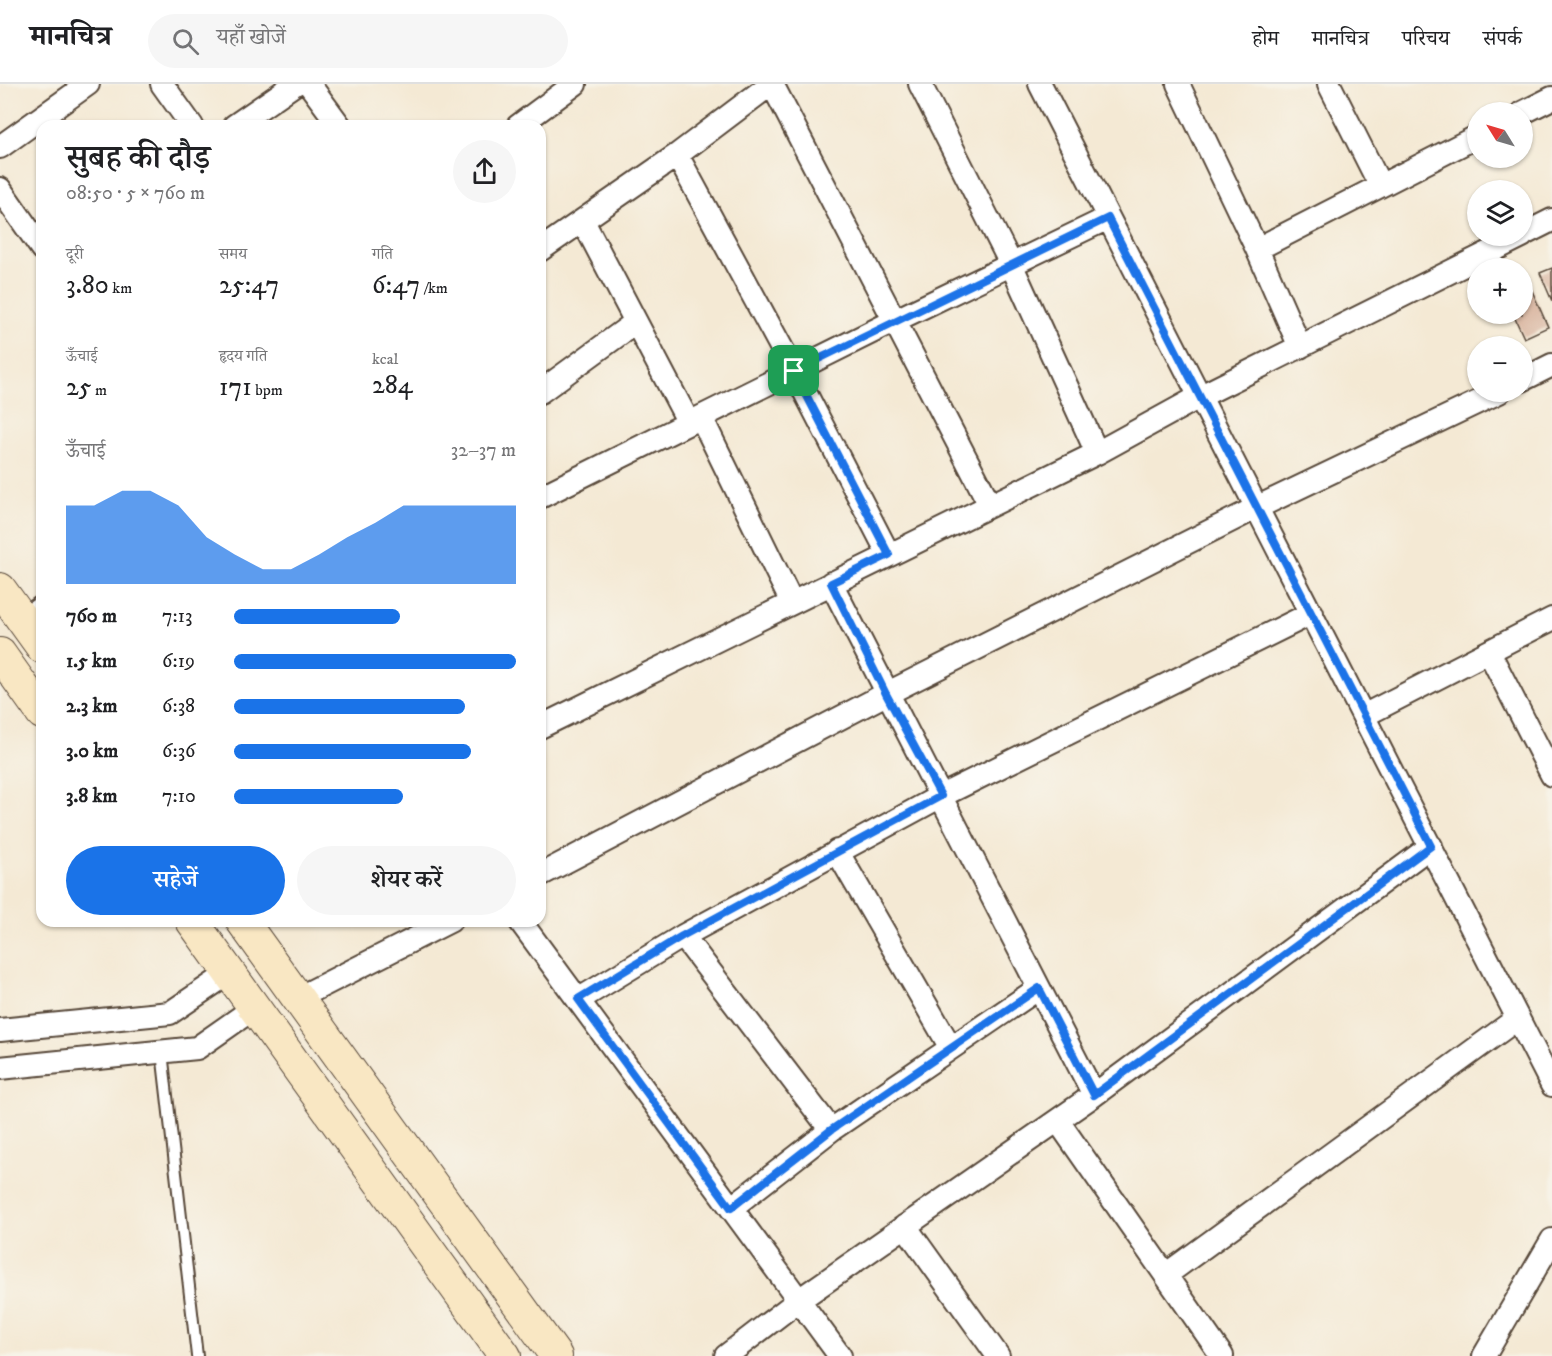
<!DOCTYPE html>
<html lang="hi">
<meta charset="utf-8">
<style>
:root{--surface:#fff;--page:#f6f6f6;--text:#202124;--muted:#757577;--line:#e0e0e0;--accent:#1a73e8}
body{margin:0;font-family:"IM FELL DW Pica","Noto Serif Devanagari",serif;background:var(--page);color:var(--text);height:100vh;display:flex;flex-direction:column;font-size:22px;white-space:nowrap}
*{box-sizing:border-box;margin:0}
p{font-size:20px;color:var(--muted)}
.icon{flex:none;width:33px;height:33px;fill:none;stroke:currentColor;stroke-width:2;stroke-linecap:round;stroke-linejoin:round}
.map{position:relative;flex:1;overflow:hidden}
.sheet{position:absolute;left:36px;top:36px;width:510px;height:807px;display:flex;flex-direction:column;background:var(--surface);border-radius:18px;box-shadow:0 2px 4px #0004}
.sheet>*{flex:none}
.needle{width:39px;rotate:307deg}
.tools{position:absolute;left:1467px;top:18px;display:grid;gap:12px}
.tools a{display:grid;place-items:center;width:66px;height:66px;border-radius:50%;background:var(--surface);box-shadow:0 2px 4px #0004;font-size:30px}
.pin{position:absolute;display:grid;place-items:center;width:51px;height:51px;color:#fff;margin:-26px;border-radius:12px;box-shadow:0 3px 9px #0006}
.round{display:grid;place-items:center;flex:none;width:63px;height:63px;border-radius:32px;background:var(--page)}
.head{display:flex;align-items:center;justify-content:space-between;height:102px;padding:0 30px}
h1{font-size:33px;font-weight:600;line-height:45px}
.stats{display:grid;grid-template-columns:repeat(3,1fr);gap:9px;height:102px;padding:6px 30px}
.stats div{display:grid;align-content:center}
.stats b{font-size:26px;font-weight:600}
.stats small{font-size:16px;font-weight:400}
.stats p{font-size:16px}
.chart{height:168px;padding:12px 30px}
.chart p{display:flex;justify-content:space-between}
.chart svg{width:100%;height:108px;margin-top:6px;fill:var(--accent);opacity:.7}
.button{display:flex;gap:12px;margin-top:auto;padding:12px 30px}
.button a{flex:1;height:69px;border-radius:36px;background:var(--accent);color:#fff;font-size:24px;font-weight:600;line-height:69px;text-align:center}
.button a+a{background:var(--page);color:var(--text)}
ul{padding:0 30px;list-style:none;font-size:20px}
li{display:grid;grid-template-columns:96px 72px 1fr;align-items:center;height:45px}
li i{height:15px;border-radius:8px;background:var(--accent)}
header{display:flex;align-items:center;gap:36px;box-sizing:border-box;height:84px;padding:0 30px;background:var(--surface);border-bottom:2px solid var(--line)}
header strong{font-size:28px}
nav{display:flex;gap:33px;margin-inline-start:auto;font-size:21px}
.search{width:420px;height:54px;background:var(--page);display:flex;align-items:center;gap:15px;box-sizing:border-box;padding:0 21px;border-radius:33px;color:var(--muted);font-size:22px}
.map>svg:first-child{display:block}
</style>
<header>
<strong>मानचित्र</strong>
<div class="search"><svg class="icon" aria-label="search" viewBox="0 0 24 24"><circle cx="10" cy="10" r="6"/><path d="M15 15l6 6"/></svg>यहाँ खोजें</div>
<nav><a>होम</a><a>मानचित्र</a><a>परिचय</a><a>संपर्क</a></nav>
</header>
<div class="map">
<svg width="1552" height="1272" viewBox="0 0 1552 1272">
<rect width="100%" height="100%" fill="#f7f3e8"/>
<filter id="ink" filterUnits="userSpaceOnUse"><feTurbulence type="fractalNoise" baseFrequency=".0167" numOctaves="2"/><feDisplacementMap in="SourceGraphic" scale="12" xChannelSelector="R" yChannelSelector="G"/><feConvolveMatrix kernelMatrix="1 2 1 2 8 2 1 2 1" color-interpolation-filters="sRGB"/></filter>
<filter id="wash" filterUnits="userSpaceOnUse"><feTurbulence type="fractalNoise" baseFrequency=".008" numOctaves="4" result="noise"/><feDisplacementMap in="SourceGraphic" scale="24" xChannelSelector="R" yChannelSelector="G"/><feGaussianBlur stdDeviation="1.35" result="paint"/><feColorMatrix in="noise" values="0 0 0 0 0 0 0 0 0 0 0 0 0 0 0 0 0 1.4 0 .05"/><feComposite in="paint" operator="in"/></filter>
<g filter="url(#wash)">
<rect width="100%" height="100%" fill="#f4e9d4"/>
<g id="blocks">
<path fill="#d2a68e" d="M1552,184V217L1540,189Z
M1529,200L1548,243L1524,254L1513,230H1522V203Z"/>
</g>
</g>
<g filter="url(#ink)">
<use href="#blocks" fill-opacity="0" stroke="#574739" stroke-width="1.5"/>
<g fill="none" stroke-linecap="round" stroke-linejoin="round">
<g stroke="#574739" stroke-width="14">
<path id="lane" d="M162,968L197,1272"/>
</g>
<g stroke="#574739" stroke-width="26">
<path id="street" d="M162,0L192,42
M309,0L340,42
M772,0L990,421
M920,0L1011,180L1097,369
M1040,0C1210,334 1382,667 1552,1001
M1178,0L1257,165L1300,263
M1329,0L1380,101
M1522,29L1552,14
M234,42L295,0
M518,42L575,0
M0,63L88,0
M677,71L794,287L889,471
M0,105L42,165
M583,137L689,339
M1522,151L1552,136
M1257,165L1478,52
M540,166L677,71L771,0
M1522,296L1552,281
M540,308L636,238
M701,333L792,519
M540,413L896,236L1108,134
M831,499L1094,1011
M23,537L42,523
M1489,568L1552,691
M1365,631L1552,535
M540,643L1097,369L1199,313L1522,152
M837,767L951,964
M540,791L886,610L1258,423L1499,308
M520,837L840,1272
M683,852L831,1046
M298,914L450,837
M578,916L683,852L941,712L1312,529
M0,946L170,929L229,889
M0,984L197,964L254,924
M1058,1037L1222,1272
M731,1124L831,1046L1039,904
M905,1142L998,1272
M1167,1190L1518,934
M726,1272L799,1216L1094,1011L1431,762
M1484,1272L1552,1156"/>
</g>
<g stroke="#574739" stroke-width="34">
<path id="secondary" d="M0,505L42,563
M0,570L42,629
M192,837L505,1272
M242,837L556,1272"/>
</g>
<use href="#lane" stroke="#fff" stroke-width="10"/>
<use href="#street" stroke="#fff" stroke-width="22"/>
<use href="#secondary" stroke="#f9e7c3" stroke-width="32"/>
</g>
</g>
<g fill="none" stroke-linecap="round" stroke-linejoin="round" filter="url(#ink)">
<g stroke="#fff" stroke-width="12">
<path id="route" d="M1108,134L1431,762L1094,1011L1039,904L831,1046L731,1124L578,915L682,852L941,712L886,610L831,499L889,471L794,287Z"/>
</g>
<use href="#route" stroke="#1a73e8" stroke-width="8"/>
</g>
</svg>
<div class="tools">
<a><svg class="needle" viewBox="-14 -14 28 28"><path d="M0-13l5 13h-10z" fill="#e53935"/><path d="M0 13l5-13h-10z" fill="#757577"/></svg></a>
<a><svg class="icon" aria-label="layers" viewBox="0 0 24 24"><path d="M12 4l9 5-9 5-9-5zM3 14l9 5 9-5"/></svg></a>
<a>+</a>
<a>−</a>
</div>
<div class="pin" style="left:794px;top:287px;background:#1e9e55"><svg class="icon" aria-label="arrive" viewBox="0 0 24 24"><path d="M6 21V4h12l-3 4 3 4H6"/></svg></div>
<section class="sheet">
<div class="head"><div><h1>सुबह की दौड़</h1><p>08:50 · 5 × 760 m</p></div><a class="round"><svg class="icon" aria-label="share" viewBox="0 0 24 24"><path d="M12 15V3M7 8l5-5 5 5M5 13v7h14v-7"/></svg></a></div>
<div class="stats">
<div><p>दूरी</p><b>3.80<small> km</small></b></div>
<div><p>समय</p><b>25:47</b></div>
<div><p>गति</p><b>6:47<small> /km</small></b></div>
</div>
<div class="stats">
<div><p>ऊँचाई</p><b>25<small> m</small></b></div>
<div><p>हृदय गति</p><b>171<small> bpm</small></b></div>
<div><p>kcal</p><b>284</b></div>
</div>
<div class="chart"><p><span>ऊँचाई</span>32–37 m</p>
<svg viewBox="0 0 160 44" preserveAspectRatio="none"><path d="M0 44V12L10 12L20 6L30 6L40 12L50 25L60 32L70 38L80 38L90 32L100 25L110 19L120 12L130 12L140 12L150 12L160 12V44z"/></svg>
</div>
<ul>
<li><b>760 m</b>7:13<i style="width:59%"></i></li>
<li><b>1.5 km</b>6:19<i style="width:100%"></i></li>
<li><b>2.3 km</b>6:38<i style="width:82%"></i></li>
<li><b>3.0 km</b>6:36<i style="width:84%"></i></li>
<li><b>3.8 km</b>7:10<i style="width:60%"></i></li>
</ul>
<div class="button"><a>सहेजें</a><a>शेयर करें</a></div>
</section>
</div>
